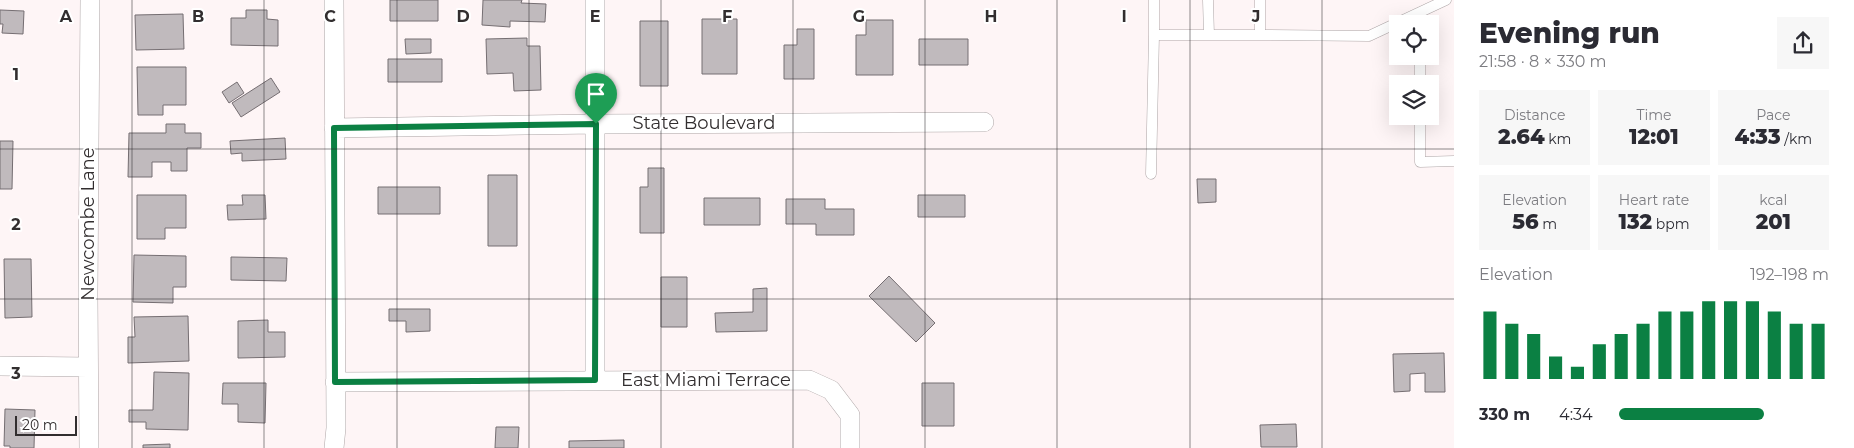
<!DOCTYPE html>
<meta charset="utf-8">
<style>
:root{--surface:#fff;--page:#f7f7f7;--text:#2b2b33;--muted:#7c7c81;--accent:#0b8043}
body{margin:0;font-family:Montserrat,sans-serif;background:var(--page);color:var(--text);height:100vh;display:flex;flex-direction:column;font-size:19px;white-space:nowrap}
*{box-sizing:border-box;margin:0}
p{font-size:16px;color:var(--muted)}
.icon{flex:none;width:28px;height:28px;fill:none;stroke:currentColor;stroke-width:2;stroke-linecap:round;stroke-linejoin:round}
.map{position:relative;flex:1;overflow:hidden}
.side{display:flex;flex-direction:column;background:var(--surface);width:400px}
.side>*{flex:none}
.buttons{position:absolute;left:1389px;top:15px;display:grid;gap:10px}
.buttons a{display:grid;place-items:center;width:50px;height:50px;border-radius:0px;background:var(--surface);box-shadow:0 5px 20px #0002;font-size:25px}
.scale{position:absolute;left:15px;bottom:12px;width:62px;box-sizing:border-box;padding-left:5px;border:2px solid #322e2f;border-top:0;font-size:14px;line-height:18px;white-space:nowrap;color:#322e2f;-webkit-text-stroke:4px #fff;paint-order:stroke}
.pin{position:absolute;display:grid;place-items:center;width:42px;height:42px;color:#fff;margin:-51px -21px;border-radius:50% 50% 50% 0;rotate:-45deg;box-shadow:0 0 5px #0007}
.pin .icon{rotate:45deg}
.round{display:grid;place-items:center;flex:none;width:52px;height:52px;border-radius:0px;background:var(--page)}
.summary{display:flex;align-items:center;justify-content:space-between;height:85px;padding:0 25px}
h1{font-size:28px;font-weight:800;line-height:38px}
.stats{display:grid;grid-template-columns:repeat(3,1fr);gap:8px;height:85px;padding:5px 25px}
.stats div{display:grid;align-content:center;border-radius:0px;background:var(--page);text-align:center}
.stats b{font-size:21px;font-weight:800}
.stats small{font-size:14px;font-weight:400}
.stats p{font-size:14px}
.chart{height:140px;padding:10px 25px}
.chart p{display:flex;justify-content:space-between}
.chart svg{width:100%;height:90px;margin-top:5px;stroke:var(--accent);stroke-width:6}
ul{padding:0 25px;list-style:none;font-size:16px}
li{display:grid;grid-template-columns:80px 60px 1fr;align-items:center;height:38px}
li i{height:12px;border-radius:6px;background:var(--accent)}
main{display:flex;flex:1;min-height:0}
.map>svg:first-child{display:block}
</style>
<main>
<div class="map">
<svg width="1454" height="448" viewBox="0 0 1454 448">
<rect width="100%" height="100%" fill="#fef5f6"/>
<path fill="#c0babd" stroke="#756e72" d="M390,0H438V21H390Z
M483,0H522L521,3L546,4L545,22L510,21V27L482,25Z
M0,10L24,11L23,34L2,33L3,24H0Z
M246,10H267V19L278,20V46L231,45V18H246Z
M183,14L184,49L136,50L135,15Z
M702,19H737V74H702Z
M866,20H893V75H856V35H866Z
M640,21H668V86H640Z
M797,29H814V79H784V45H797Z
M527,38V46H540L541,90L514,91L513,73L487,74L486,39Z
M405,39H431V53L406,54Z
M919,39H968V65H919Z
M388,59H442V82H388Z
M137,67H186V105H163V115H138Z
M271,78L280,92L241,117L232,103Z
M237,82L244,93L229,103L222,92Z
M166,124H185V133H201V148H187V171H171V162H152V177H128L129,133H166Z
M285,138L286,159L242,161V153L231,154L230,141Z
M0,141H13L12,189H0Z
M648,168H664V233H640V187H648Z
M488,175H517V246H488Z
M1197,179H1216V202L1198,203Z
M378,187H440V214H378Z
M137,195H186V228H165V239H137Z
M242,195H265L266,219L228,220L227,205H243Z
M918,195H965V217H918Z
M704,198H760V225H704Z
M786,199H825V209H854V235H816V224H786Z
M134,255L186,256V287H173V303L133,302Z
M231,257L287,258L286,281L231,280Z
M4,259H31L32,317L5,318Z
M889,276L935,323L916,342L869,296Z
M661,277H687V327H661Z
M767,288V331L716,332L715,313L753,312V289Z
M389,309H430V331L406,332V321H389Z
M188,316L189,361L128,363V337H135L134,317Z
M268,320V332H285V357L238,358V321Z
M1444,353L1445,392H1425V373L1410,374V391L1394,392L1393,354Z
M154,372L189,373L188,430L146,429V422H129V410H153Z
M223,383H266L265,423L238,422V404H222Z
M922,383H954V426H922Z
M5,409L35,410L34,448H10V446H4Z
M1296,424L1297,447H1261L1260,425Z
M496,427H519L518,448H495Z
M624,440V448H569V441Z
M170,444V448H143V445Z"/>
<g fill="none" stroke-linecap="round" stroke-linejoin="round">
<g stroke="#ada5a6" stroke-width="11">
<path id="service" d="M1154,0V35H1260
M1208,0L1209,35
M1260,0V35L1369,36L1446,0
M1420,56V84
M1420,116V162L1454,161
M1151,174L1154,35"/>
</g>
<g stroke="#ada5a6" stroke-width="20">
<path id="minor" d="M334,0L336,428L334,448
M595,0V380
M334,128L596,124L984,122
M0,366L88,367
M335,382L809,380L831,390L850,415V448
M89,448L88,294L90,0"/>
</g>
<use href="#service" stroke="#fff" stroke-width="10"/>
<use href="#minor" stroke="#fff" stroke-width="19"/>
</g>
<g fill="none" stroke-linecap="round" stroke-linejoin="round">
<g stroke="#fff" stroke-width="10">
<path id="route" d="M596,124L595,380L335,382L334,128Z"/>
</g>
<use href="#route" stroke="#0b8043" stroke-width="6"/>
</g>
<path fill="none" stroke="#322e2f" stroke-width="1" stroke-opacity="0.55" d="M132,0V448M264,0V448M397,0V448M529,0V448M661,0V448M793,0V448M925,0V448M1057,0V448M1190,0V448M1322,0V448M0,149H1454M0,299H1454"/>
<g text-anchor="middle" stroke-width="4" stroke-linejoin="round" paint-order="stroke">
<g font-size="18" fill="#322e2f" stroke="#fff">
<text x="704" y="129">State Boulevard</text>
<text transform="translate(88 224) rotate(-90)" y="6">Newcombe Lane</text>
<text x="706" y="386">East Miami Terrace</text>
</g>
</g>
<g font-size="16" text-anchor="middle" font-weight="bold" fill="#322e2f" stroke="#fff" stroke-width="4" stroke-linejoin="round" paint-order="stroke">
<text x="66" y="22">A</text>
<text x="198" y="22">B</text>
<text x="330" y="22">C</text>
<text x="463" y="22">D</text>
<text x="595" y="22">E</text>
<text x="727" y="22">F</text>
<text x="859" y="22">G</text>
<text x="991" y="22">H</text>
<text x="1124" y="22">I</text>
<text x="1256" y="22">J</text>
<text x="16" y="80">1</text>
<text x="16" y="230">2</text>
<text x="16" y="379">3</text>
</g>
</svg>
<div class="buttons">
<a><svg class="icon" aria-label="locate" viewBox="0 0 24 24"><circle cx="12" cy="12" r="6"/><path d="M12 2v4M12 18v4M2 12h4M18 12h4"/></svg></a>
<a><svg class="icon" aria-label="layers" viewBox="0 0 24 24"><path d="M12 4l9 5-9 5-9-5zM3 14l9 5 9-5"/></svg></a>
</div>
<div class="scale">20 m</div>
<div class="pin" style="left:596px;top:124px;background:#1e9e55"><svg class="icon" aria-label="arrive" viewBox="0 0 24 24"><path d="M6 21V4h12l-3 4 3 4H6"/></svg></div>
</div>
<section class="side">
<div class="summary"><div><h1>Evening run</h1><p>21:58 · 8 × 330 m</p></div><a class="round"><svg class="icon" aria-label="share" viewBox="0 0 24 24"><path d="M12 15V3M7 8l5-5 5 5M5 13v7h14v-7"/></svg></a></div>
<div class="stats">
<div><p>Distance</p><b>2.64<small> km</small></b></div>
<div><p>Time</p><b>12:01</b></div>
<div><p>Pace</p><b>4:33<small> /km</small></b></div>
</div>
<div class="stats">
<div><p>Elevation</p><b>56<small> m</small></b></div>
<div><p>Heart rate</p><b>132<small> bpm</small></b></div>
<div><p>kcal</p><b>201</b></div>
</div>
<div class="chart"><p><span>Elevation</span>192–198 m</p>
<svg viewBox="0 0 160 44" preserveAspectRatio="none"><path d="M5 44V11M15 44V17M25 44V22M35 44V33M45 44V38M55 44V27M65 44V22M75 44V17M85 44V11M95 44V11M105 44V6M115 44V6M125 44V6M135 44V11M145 44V17M155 44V17"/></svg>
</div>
<ul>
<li><b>330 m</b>4:34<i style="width:69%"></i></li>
</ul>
</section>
</main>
